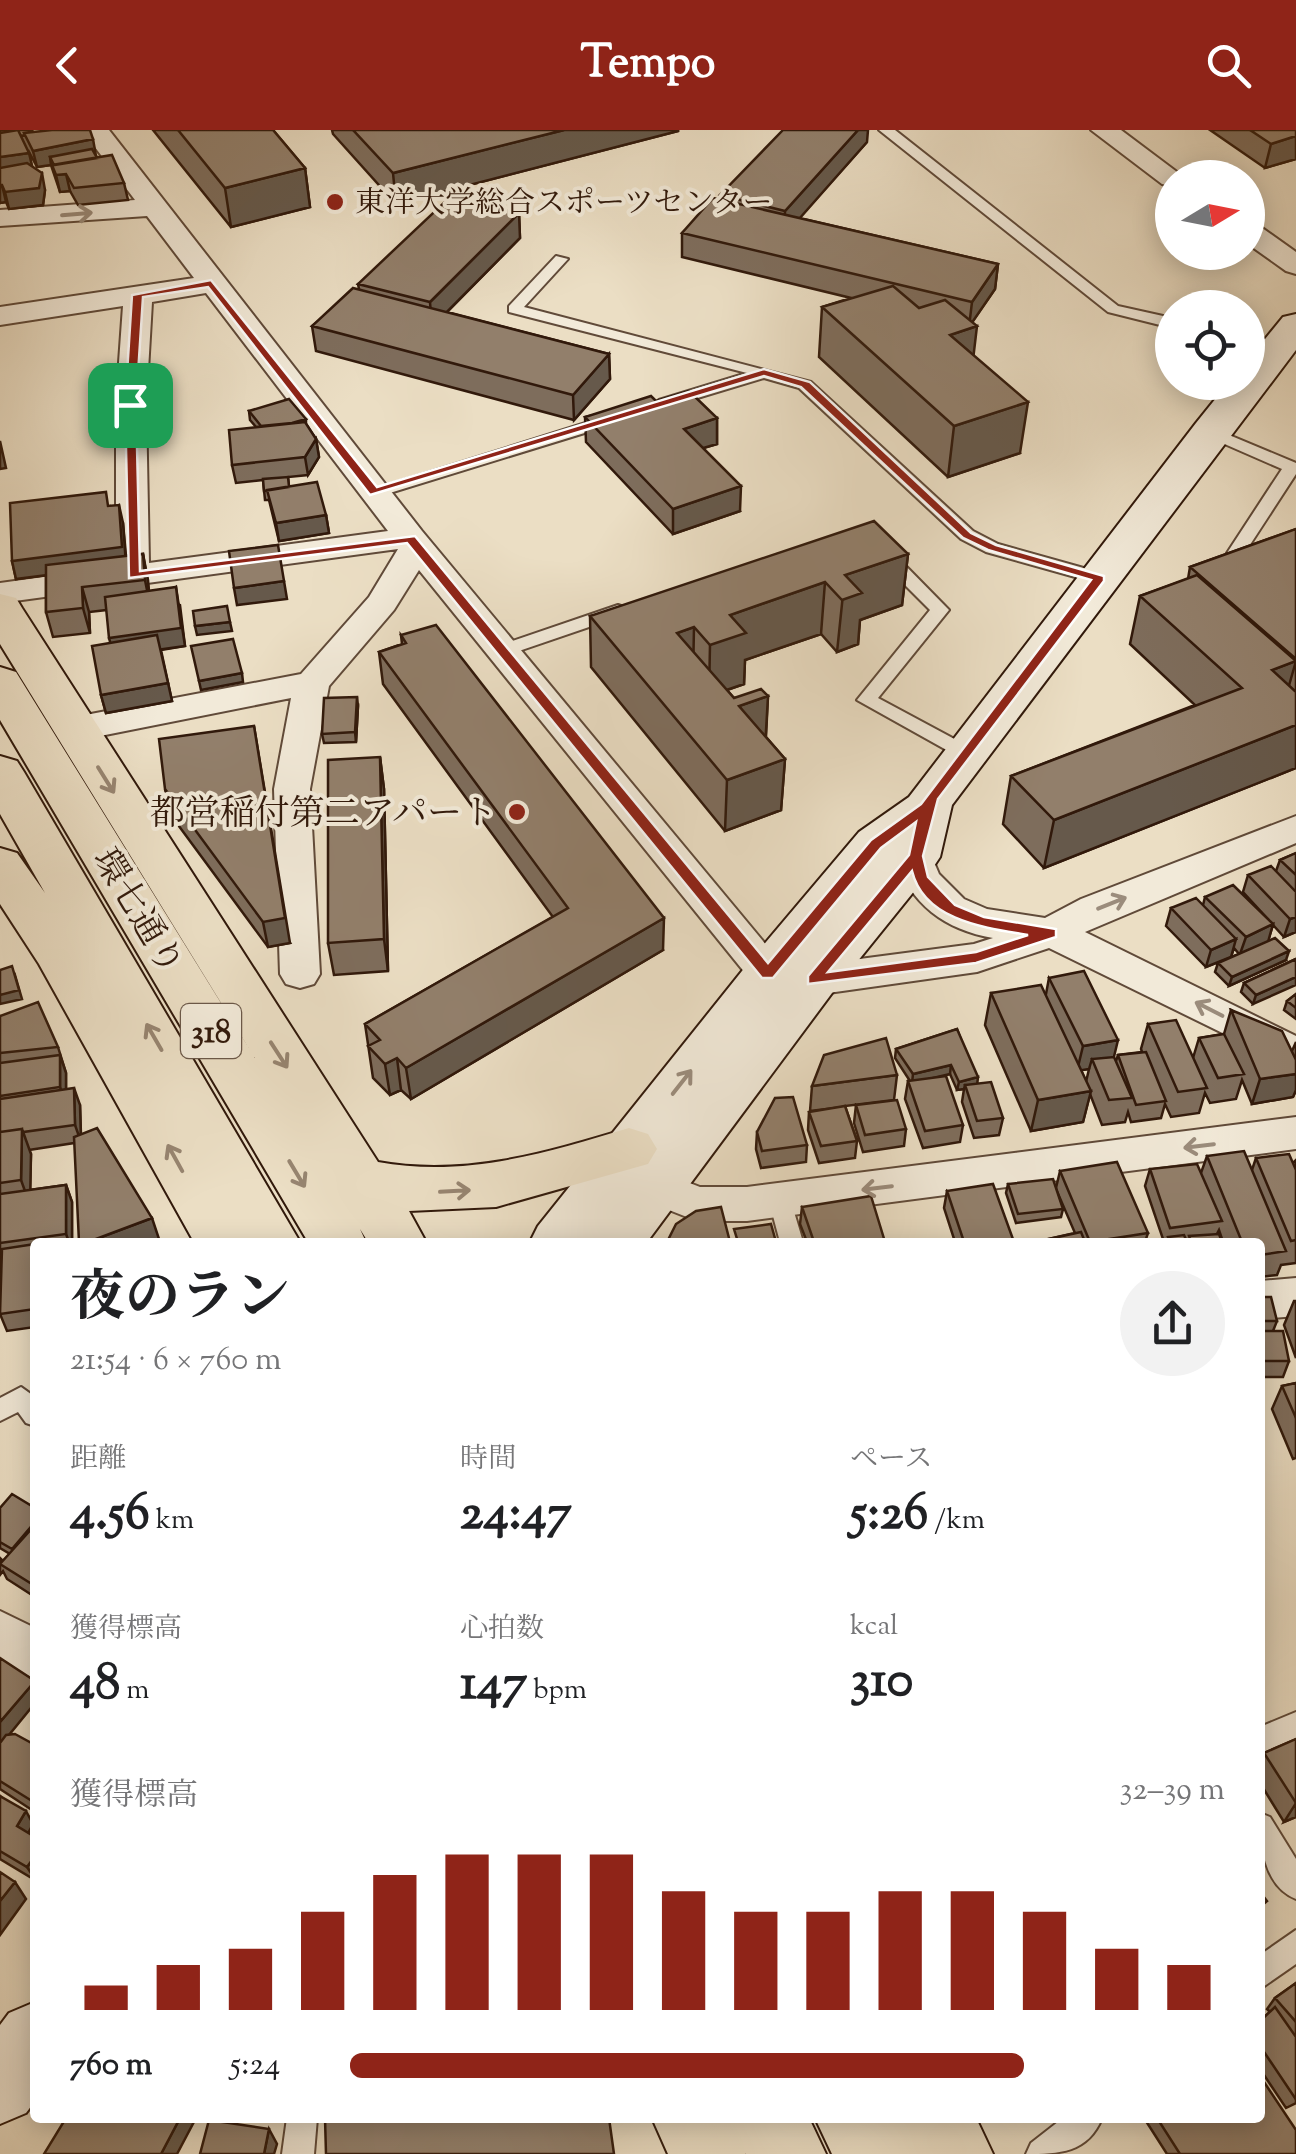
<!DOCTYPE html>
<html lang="ja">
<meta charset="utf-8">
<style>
:root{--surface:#fff;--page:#f2f2f2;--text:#202124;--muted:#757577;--accent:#8f2418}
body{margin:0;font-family:"Sorts Mill Goudy","Noto Serif JP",serif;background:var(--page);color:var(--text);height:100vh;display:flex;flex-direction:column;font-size:38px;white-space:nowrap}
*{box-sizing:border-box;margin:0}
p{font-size:32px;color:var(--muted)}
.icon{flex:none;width:55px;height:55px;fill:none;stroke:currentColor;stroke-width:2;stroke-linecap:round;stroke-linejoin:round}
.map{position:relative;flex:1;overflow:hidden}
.sheet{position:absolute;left:30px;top:1108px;width:1235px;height:885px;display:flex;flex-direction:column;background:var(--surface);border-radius:10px;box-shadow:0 5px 25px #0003}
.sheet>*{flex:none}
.needle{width:65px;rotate:80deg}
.controls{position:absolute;left:1155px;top:30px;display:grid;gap:20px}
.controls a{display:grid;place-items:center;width:110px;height:110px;border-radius:50%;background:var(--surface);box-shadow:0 5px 25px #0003;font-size:50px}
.pin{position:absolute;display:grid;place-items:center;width:85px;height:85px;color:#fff;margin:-42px;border-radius:20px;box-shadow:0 5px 15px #0006}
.round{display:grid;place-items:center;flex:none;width:105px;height:105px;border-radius:52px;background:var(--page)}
.overview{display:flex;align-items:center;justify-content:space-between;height:170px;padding:0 40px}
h1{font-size:55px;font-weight:700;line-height:75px}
.figures{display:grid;grid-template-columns:repeat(3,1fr);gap:15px;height:170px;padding:10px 40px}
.figures div{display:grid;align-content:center}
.figures b{font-size:50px;font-weight:700}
.figures small{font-size:28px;font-weight:400}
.figures p{font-size:28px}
.chart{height:280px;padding:20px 40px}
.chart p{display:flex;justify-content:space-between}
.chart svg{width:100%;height:180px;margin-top:10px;stroke:var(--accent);stroke-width:6}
ul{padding:0 40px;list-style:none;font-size:32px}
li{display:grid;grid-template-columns:160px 120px 1fr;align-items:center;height:75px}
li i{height:25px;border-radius:12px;background:var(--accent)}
header{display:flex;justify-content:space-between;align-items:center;height:130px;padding:0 40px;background:var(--accent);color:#fff;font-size:45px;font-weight:700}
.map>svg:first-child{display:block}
</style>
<header><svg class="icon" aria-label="back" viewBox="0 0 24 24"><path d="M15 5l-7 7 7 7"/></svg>Tempo<svg class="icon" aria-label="search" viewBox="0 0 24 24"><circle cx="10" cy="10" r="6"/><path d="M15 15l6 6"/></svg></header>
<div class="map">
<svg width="1296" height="2024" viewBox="0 0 1296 2024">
<rect width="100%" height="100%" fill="#ebdec4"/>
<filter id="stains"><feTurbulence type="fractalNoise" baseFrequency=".002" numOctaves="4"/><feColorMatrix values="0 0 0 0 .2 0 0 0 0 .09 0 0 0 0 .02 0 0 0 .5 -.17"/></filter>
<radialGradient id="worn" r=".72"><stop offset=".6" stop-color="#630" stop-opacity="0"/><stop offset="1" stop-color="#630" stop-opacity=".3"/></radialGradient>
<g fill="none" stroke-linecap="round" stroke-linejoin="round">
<g stroke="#604a39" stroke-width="4">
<path id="service" d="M879,0H895L1118,176L1172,188V198L1108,182Z
M556,126L568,129L524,177L811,252L973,401L998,414L1105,444L1108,448L1105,452H1093L986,422L961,409L799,258L764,248L671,276H659V270L747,243L509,182V176Z
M1248,205L1284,214L1286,217L1278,222L1248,215Z
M611,285L619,290L617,293L380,366H368L366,362Z
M1210,297L1296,333V344L1242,427L1236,428L1227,423L1282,339L1204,305V299Z
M886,421L892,422L949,480L878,568L973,619V627H959L857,570L930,480L880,430L877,426Z
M618,475L624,477V485L507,525L501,527L492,521L495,517Z
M781,1062L789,1065L803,1112H780L769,1071L773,1065Z
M21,1257L35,1267V1296L26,1293L18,1282L0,1291V1268Z
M1296,1582V1609L1260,1624V1597Z
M1260,1683L1270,1687L1296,1729V1769C1263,1756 1260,1713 1260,1683Z
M1296,1800V1834L1260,1859V1825Z
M287,1988H317L314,2024H282Z
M1063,1988H1102C1088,2023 1059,2024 1026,2024L1031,2013Z"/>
</g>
<g stroke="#604a39" stroke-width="4">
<path id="minor" d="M82,0H109L422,401L782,834L788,844L782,854L768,858L754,854L419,440L394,480L329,556L310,659L320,844L314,854L300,858L286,854L280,844L274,659L291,568L75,611L62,607L57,599L62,591L75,587L301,544L369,467L398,419L0,473V453L116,437V275L123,176L0,195V177L194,148L147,86L0,96V80L135,70ZM206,163L388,401L149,433L146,275L152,172Z
M1091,0H1121L1185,48H1172V56L1162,54Z
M1248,93L1258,95L1296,122V144L1286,141L1248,114Z
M1296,686V713L1085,802L1296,906V939L1049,818L977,842L814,865L800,860L794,850L800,840L814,835L974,814L993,808C946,800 909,774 896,727L902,718L915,714L928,718L939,744L964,769L987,779L1045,788L1081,769Z
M1296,987V1019L747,1091H697L641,1069L634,1057L641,1045L656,1040L700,1057H747Z
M1296,1148V1186L1260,1189V1151Z
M0,1481L35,1498V1549L0,1531Z"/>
</g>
<g stroke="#31190b" stroke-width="4">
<path id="secondary" d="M1296,184V220L952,675L940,727L932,739L832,863L647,1112H530L538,1096L750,831L859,702L909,667L1196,293L1229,252H1248V230L1283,187Z
M35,1872V1971L26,1983L0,1994V1895L9,1883Z"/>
</g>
<g stroke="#31190b" stroke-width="4">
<path id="primary" d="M0,464L16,468L22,478L378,1032C465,1048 546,1023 629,998L648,1004L657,1019L648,1034L496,1077L409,1081L426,1112H368L360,1099L366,1112H308L0,590V537L16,542L255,928L0,514Z
M0,626L17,631L24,642L300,1112H194L39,834L0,774V718L17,723L45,763L0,684Z
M652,1988H809L826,2024H746L745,2021L746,2024H668Z
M815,1988H976L993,2024H832Z"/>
</g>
<use href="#service" fill="#f2ead9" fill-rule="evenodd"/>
<use href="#minor" fill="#f2ead9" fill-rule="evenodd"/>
<use href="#secondary" fill="#f2ead9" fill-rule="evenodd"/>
<use href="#primary" fill="#ebdec4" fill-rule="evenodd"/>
</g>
<path fill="#7e6d5c" stroke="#31190b" stroke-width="2.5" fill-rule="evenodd" d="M0,0L33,2L96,26L124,53L128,70L78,75L70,61L60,62L51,35L37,37L28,20L32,37L45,60L43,75L9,79L6,72L0,73Z
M153,0H273L305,38L310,77L231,97Z
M332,0H678V1L396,74L333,4Z
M1210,0H1296V29L1265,38Z
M867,12L799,88L998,134L995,159L972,192L973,225L1020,323L948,347L819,227L822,177L851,168L682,127V103L720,69V65Z
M519,83L520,108L447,182L609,224L610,249L574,290L316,221L312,196L359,159L358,154Z
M656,271L717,288V314L703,318L740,381L673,404L586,312L585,287Z
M249,281L306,289V294L316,309L319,327L308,345L288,347L289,356L326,385L329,403L279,411L269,370H265L263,350L236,353L232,335L256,297L250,290Z
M110,376L123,393L126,426L143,424L149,461L180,475L185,516L161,520L172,571L106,583L101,565L111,513L107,480L89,482L90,503L53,507L46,482V445L16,449L12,431Z
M1296,399V638L1044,738L1003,694L1011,646L1195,575L1130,514L1140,466L1188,449L1190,437Z
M908,424L902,475L860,490L858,514L837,522L821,504L745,530L744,554L727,560L734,568L768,566L766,607L785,629L781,680L725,701L591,537L590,486Z
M401,505L663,820L411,969L401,960L390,965L373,948L365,894L553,787L383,554L379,522L402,514Z
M358,576L356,612L324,613L322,604Z
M380,627L384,659L388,841L334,845L328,813Z
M165,659L290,813L268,817L170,684Z
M1296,723V802L1284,807L1273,795L1268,811L1286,830L1229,856L1215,842L1218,833L1239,824L1234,818L1231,827L1206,837L1166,796L1171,778L1203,775L1205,767L1266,787L1243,762L1248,745L1276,741L1280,730Z
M1296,829L1253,874L1241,862L1244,853Z
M1049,848L1116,931L1118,925L1142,922L1141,919L1148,894L1193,928L1199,908L1224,904L1231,880L1292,921L1296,912V960L1293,967L1252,974L1242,950L1236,969L1210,973L1205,963L1199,983L1171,987L1165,974L1161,988L1131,992L1128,982L1125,992L1102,995L1090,964L1083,992L1031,1001L985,895L991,863L1046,864ZM1089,939L1086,952L1081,940Z
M1296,864V889L1284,880L1287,871Z
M0,886L58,917L66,943V959L80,975L81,1005L74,1013L29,1020L31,1024L30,1060L66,1055L72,1072V1112H35V1197L7,1201L0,1184Z
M957,899L977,953L1003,988L999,1005L974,1008L962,972L964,959L957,960L950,944L932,948L963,995L960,1012L923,1018L905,969L908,951H910L895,928L896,919Z
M897,945L894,970L845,976L857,1011L855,1028L819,1033L808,1000L809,982L843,977L810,981L812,956Z
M856,975L906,999L904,1016L863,1022L854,993Z
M757,1002L807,1015L806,1032L761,1038L756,1019Z
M1207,1026L1252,1040L1256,1028L1293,1033L1296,1030V1133L1281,1135L1277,1145L1260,1147V1112H1223L1219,1100L1217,1104L1222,1112H1164L1145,1056L1150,1039L1201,1043Z
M1060,1041L1148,1103L1145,1112H1035L1075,1103L1056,1059L1063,1079L1061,1087L1016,1093L1006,1063L1008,1054L1056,1058Z
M947,1061L1014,1112H955L944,1078Z
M802,1077L885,1112H807L800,1094Z
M1260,1167L1277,1191L1273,1201L1289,1231L1283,1247H1260Z
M1294,1171H1296V1228L1284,1195Z
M1296,1253V1328L1293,1329L1272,1279L1282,1256Z
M0,1378H35V1467L7,1449L3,1441L0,1445V1428L3,1431L10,1424L0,1418Z
M0,1528L9,1605L35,1615V1682L0,1659Z
M1296,1609V1687L1284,1692L1260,1653V1630L1264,1623Z
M0,1666L33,1694L28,1703L35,1707V1750L0,1729Z
M1296,1853V1973L1286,1978L1260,1939V1891L1270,1882L1267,1879L1275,1868Z
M1144,1988H1260L1296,2024H1167Z"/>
<path fill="#66594b" stroke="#31190b" stroke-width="2.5" d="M564,0H678V1L396,74L393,43Z
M858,0H868L867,12L784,106L785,81Z
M1296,6V29L1265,38L1271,14Z
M93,9L96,26L50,27L51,35L37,37L33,21Z
M29,23L33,40L0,44V27Z
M305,38L310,77L231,97L225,58Z
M42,43L45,60L43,75L9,79L5,62Z
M66,44L70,61L60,62L56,45Z
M0,55H2L6,72L0,73Z
M519,83L520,108L432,197L430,172Z
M998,134L995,159L969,197L972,172Z
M977,196L971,247L950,205Z
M609,224L610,249L574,290L573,265Z
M1028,272L1020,323L948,347L954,296Z
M717,288V314L683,324L684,299Z
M316,309L319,327L308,345L305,327Z
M0,311L6,338L0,339Z
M741,356L740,381L673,404V379Z
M119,375L123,393L126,435L16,449L12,431Z
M326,385L329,403L279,411L276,393Z
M143,424L148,450L150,475L145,450Z
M908,424L902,475L860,490L858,514L837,522L845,445Z
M284,451L287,469L237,475L234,458Z
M825,452L821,504L745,530L744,554L709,566L710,515L730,485Z
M82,457L89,482L90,503L83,478Z
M176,457L185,516L114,526L109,508Z
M230,492L232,501L197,505L195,496Z
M694,497L693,548L677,503Z
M1296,531L1282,580L1272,540Z
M242,543L243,552L201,560L199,551Z
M168,553L172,571L106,583L101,565Z
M768,566L765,618L739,576Z
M357,567L358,576L356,612L355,602Z
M1296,595V638L1044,738L1054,690Z
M254,596L290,813L268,817L263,792Z
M380,627L384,659L388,841L384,809Z
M785,629L781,680L725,701L727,650Z
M1296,787V802L1284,807L1290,789Z
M664,788L663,820L411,969L406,938Z
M1273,794L1268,812L1240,824L1246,807Z
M1236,809L1231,827L1206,837L1211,820Z
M1289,821L1286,830L1229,856L1232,847Z
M15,845L22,869L0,874V865Z
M1296,847V855L1253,874L1256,865Z
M1118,910L1112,935L1092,929L1089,939L1077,941L1083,916Z
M60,925L66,943V974L60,957Z
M397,928L401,960L390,965L385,934Z
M951,935L950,944L912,953L913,944Z
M1296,944V960L1293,967L1252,974L1260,949Z
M978,947L977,956L965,955L964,959L957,960L959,952Z
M74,958L80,975L81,1012L75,995Z
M1091,961L1083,992L1031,1001L1038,970Z
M22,999L31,1024L30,1075L21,1050Z
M66,1055L72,1072V1112H69L66,1104Z
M152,1088L160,1112H88Z
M35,1551V1573L0,1616V1592Z
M1296,1673V1687L1284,1692Z
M26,1681L33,1694L25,1709L17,1696Z
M35,1726V1749L27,1737Z
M15,1752L26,1769L0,1805V1771Z
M180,1988H196L177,2024H161Z
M269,1999L277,2014L274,2024H264Z"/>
<path fill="#927f6b" stroke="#31190b" stroke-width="2.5" d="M18,0L29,23L0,27V3Z
M18,0H32L33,2L24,3L25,5L21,6Z
M52,0H90L93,9L33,21L24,3Z
M178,0H273L305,38L225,58Z
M353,0H564L393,43Z
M783,0H858L785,81L720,65Z
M1250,0H1296V6L1271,14Z
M92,19L97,28L54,35L50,27Z
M112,25L124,53L74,58L66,44L56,45L52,35Z
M27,33L42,43L39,58L5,62L2,55H0V38Z
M450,67L519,83L430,172L358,154Z
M713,68L998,134L972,172L682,103Z
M893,156L919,178L945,170L977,196L950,205L1028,272L954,296L822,177Z
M353,158L609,224L573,265L312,196Z
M689,261L717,288L684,299L741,356L673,379L585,287L651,266L656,271Z
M289,269L306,289L292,293L261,296L249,281Z
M305,292L316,309L305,327L232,335L229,300Z
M288,347L289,357L264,361L263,349Z
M317,352L326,385L276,393L267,360Z
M106,362L108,376L119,375L122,417L12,431L10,373Z
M874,391L908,424L845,445L862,463L842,470L825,452L730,485L746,503L710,515L694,497L677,503L734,568L761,559L768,566L739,576L785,629L727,650L590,486Z
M1296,399V529L1190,437Z
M278,415L284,451L234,458L229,421Z
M143,424L145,450L82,457L83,478L46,482V435Z
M1197,445L1296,531L1272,540L1296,562V595L1054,690L1011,646L1242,558L1140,466Z
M176,457L181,498L109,508L105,467Z
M227,476L230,492L195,496L193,481Z
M436,495L664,788L406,938L397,928L385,934L368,916L380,910L365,894L568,778L379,522L406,513L401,505Z
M157,505L168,553L101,565L92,516Z
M233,509L242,543L199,551L191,516Z
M357,567L355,602L322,604L324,568Z
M254,596L285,788L263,792L165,659L159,609Z
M380,627L384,809L328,813V630Z
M1296,723V745L1280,730Z
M1271,736L1296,762V787L1290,789L1248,745Z
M1233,755L1273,794L1246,807L1205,767Z
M1196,768L1236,809L1211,820L1171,778Z
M1275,808L1289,821L1232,847L1218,833Z
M1296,829V847L1256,865L1244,853Z
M12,836L19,860L0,865V840Z
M1084,841L1118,910L1083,916L1049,848Z
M1041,855L1091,961L1038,970L991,863Z
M1296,864V878L1287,871Z
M38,872L58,917L0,923V886Z
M1231,880L1282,901L1296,930V944L1260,949Z
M1176,890L1207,958L1178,962L1148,894Z
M957,899L978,947L959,952L951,935L913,944L896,919Z
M1224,904L1244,944L1218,948L1199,908Z
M886,908L897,945L812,956L824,925Z
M1146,922L1166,971L1136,975L1118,925Z
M60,925V957L0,966V933Z
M1114,927L1132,968L1109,970L1092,929Z
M946,946L963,995L925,1001L908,951Z
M991,952L1003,988L977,991L965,955Z
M74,958L75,995L23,1002L22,999L0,1002V969Z
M793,967L807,1015L762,1021L757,1002L775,968Z
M897,970L906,999L865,1005L856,975Z
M845,976L857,1011L821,1016L809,982Z
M97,998L152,1088L88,1112H79L74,1007Z
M22,999L21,1050L0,1053V1002Z
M1244,1021L1286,1121L1260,1125V1112H1242L1207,1026Z
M1289,1024L1296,1040V1110L1291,1111L1256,1028Z
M1117,1032L1148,1103L1090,1112L1060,1041Z
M1197,1034L1222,1091L1170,1098L1150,1039Z
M1053,1049L1063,1079L1018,1084L1008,1054Z
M993,1054L1014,1112H964L947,1061Z
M66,1055V1104L0,1113V1064Z
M871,1066L885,1112H814L802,1077Z
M721,1077L730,1112H667L676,1094L696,1081Z
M771,1094L776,1112H738L734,1099Z
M1081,1102L1085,1112H1035Z
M1219,1104L1222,1112H1191L1189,1106Z
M1184,1105L1187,1112H1170L1168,1107Z
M35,1114V1179L0,1184L2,1119Z
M1260,1167H1271L1277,1191H1260Z
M1260,1201H1283L1289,1231H1260Z
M1296,1253V1288L1282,1256Z
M12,1364L35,1378V1392L12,1419L0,1412V1378Z
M35,1395V1456L0,1434Z
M0,1528L35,1551L0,1592Z
M15,1604L35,1615V1668L32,1671L0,1651V1613L6,1605Z
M1296,1609V1673L1264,1623Z
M0,1666L26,1681L17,1696L35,1707V1726L27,1737L0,1721Z
M0,1742L15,1752L0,1771Z
M1260,1762L1267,1771L1260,1777Z
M1296,1853V1892L1275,1868Z
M1275,1877L1296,1907V1967L1295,1968L1260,1916V1891Z
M1260,1946L1296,2000V2024H1180L1157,1988H1260Z
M66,1988H180L161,2024H44Z
M325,1988H609L614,2024H326Z
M209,1990L269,1999L264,2024H200Z"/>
<defs><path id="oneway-shaft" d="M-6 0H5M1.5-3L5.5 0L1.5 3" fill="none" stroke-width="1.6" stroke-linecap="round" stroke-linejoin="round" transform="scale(2.5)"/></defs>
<g stroke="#9b8c7c">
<use href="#oneway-shaft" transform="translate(77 84) rotate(-5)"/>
<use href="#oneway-shaft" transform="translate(1112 773) rotate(-22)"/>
<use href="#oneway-shaft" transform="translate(1209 879) rotate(-153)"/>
<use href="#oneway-shaft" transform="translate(682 952) rotate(-52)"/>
<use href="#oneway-shaft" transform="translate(1199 1016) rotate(173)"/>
<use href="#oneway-shaft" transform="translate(877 1058) rotate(173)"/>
</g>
<g stroke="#978571">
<use href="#oneway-shaft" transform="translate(106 650) rotate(58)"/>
<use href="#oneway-shaft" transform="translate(154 907) rotate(-120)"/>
<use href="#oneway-shaft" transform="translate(279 925) rotate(57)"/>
<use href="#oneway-shaft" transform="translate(175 1028) rotate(-119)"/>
<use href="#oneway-shaft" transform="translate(297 1044) rotate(59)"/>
<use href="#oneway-shaft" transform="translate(455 1061) rotate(-3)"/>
</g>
<path fill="#8f2418" stroke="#fff" stroke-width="2.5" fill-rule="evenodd" d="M211,150L377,357L764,239L810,252L971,403L996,415L1104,446V451L938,669L923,726L928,747L955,775L984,787L1056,799V807L976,833L808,854V846L909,725L916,692L881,718L773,848H762L407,413L129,448L125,275L132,165ZM208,157L370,365L764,246L801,257L963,408L988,420L1091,450L921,674L871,710L768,833L415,406L140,441L136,275L143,167ZM912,741C924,791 986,798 1028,805L976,822L828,842Z"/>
<g fill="#8f2418" stroke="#f2ead9" stroke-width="4">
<circle cx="335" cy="72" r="10"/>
<circle cx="517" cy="682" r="10"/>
</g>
<g text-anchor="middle" stroke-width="8" stroke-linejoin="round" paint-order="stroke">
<g font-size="30" fill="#31190b" stroke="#f2ead9" text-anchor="start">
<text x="355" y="82">東洋大学総合スポーツセンター</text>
</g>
<rect fill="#f2ead9" stroke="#6b5849" stroke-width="2.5" x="181" y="874" width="60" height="54" rx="8"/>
<g font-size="32" font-weight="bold" fill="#31190b">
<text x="211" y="912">318</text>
</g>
<g font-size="35" fill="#31190b" stroke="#f2ead9" text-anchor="end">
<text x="497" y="694">都営稲付第二アパート</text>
</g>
<g font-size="35" fill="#31190b" stroke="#f2ead9">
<text transform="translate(139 781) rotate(59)" y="12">環七通り</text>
</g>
</g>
<rect width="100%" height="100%" filter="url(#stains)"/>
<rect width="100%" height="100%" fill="url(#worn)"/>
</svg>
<div class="controls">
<a><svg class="needle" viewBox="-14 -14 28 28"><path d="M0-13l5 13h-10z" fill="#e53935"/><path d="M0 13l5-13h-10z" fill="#757577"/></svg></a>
<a><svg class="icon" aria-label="locate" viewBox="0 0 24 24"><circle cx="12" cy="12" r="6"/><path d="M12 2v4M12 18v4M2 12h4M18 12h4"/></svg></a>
</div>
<div class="pin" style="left:130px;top:275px;background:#1e9e55"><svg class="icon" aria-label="arrive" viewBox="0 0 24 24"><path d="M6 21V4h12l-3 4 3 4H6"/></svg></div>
<section class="sheet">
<div class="overview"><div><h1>夜のラン</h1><p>21:54 · 6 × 760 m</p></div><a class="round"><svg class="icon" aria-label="share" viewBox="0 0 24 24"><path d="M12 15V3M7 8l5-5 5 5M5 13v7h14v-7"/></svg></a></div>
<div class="figures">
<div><p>距離</p><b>4.56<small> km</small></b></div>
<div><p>時間</p><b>24:47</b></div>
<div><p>ペース</p><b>5:26<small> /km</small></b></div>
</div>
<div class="figures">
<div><p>獲得標高</p><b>48<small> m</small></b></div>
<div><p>心拍数</p><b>147<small> bpm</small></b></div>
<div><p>kcal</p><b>310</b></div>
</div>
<div class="chart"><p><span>獲得標高</span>32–39 m</p>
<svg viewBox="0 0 160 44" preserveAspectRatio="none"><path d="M5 44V38M15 44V33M25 44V29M35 44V20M45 44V11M55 44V6M65 44V6M75 44V6M85 44V15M95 44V20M105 44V20M115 44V15M125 44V15M135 44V20M145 44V29M155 44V33"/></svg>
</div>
<ul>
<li><b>760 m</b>5:24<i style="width:77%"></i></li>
</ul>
</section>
</div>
